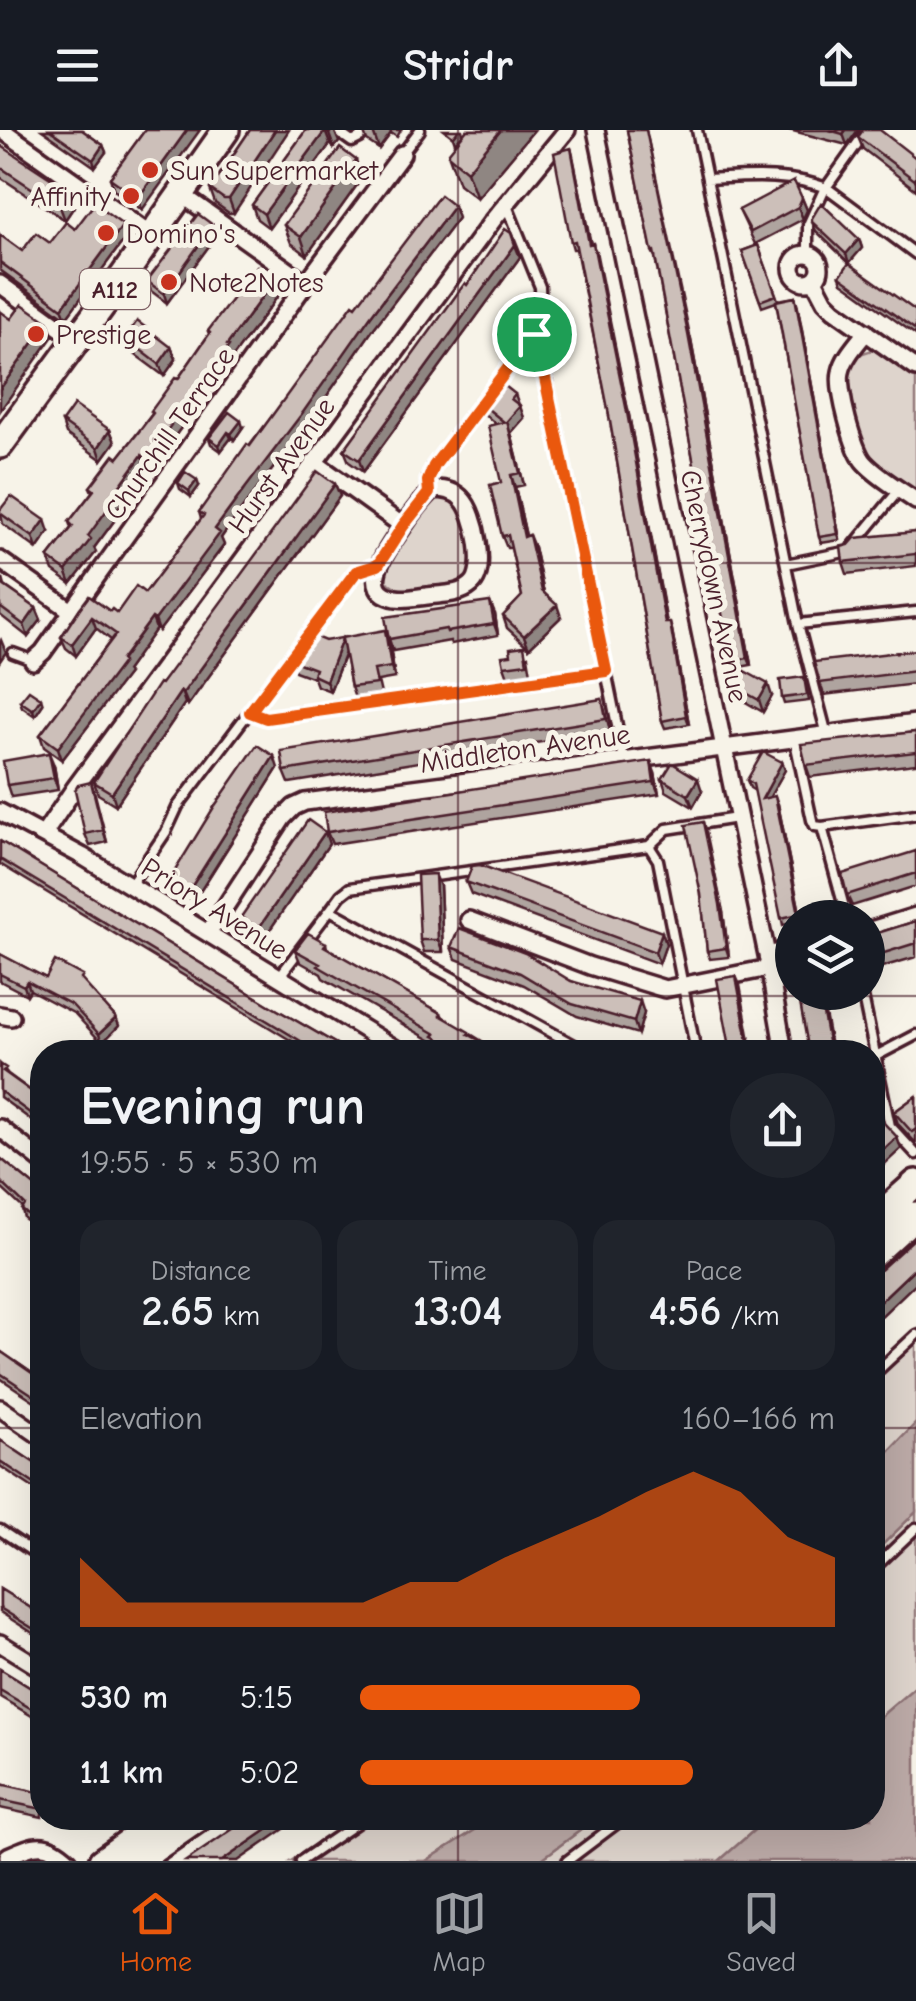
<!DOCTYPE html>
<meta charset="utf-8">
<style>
:root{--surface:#171b24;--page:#20242c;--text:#f1f3f6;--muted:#9ea1a6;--line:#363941;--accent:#ea580c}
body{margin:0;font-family:"Comic Neue",sans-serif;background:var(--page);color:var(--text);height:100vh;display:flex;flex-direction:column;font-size:38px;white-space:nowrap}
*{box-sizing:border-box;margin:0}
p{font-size:32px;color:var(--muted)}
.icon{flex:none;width:55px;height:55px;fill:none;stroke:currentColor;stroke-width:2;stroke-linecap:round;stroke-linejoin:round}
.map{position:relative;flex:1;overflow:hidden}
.details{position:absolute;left:30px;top:910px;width:855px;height:790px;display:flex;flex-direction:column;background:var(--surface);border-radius:40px;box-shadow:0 10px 40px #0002}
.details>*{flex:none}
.tools{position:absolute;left:775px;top:770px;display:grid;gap:20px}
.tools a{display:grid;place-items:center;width:110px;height:110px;border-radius:50%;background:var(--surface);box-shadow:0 10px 40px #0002;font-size:50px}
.pin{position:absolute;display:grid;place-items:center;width:85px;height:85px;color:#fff;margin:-42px;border:5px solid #fff;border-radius:50%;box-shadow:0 2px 10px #0007}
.round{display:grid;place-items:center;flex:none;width:105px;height:105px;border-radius:52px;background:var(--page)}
.overview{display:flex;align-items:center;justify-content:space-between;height:170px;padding:0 50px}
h1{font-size:55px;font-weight:700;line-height:75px}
.metrics{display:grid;grid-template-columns:repeat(3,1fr);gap:15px;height:170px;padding:10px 50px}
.metrics div{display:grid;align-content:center;border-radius:25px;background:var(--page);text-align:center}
.metrics b{font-size:42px;font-weight:700}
.metrics small{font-size:28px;font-weight:400}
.metrics p{font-size:28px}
.chart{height:280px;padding:20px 50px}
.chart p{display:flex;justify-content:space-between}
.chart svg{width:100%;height:180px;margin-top:10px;fill:var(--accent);opacity:.7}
ul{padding:0 50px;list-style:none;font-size:32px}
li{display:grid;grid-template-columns:160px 120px 1fr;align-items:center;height:75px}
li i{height:25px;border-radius:12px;background:var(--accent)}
header{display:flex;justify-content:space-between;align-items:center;height:130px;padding:0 50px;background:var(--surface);font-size:45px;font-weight:700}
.menu{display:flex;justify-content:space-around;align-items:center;height:140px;border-top:2px solid var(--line);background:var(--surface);font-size:28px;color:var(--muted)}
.menu a{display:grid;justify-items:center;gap:5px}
.menu .selected{color:var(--accent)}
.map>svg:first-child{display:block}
</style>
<header><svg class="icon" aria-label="menu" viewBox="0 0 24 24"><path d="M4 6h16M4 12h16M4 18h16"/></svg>Stridr<svg class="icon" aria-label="share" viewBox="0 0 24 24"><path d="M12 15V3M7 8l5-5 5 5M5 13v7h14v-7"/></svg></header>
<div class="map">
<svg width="916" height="1731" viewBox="0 0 916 1731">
<rect width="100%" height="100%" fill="#f7f3e8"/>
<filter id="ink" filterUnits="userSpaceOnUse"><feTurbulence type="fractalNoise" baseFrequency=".01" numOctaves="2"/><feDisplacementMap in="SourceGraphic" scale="20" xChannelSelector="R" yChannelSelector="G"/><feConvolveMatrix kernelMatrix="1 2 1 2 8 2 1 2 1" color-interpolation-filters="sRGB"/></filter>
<g filter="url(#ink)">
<path fill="#ded4cc" stroke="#947a7c" stroke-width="2.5" d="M875,219L882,220L916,244V363L884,341L869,327L858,308L847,244L857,225Z
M440,366C469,371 476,420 469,445L459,453L405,460L397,458L384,450L383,435L431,371Z
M916,1199V1293L873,1338V1240Z
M916,1382V1556L873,1593L872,1424Z
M355,1688H494L426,1731H291Z
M597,1688H768L719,1731H539Z"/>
<path fill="#bcaaa7" stroke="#8e7275" stroke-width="2.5" d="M916,1293V1382L873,1424V1338Z
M916,1556V1731H719L768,1688H872L873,1593Z
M494,1688H597L539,1731H426Z"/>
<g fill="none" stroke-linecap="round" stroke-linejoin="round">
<g stroke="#4a1f2b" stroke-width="15">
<path id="lane" d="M335,0L352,12L360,8L367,0
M697,0L798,494L827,605
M402,24L420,0
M707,49C749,47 786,43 827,58L916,124
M808,125V95L823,62L867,0
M429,360L427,351L433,336L534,204L541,188L540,157L506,73
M786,434L849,421L900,359
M798,494L916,482
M13,523L32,530
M606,541L624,630
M250,583L265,588L606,541L541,223L534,204
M794,607L812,690L815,696L822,697L847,788
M822,697L916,684
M649,716L667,699L737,688
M130,755L166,702L178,676L355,442L378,435
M279,847L330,780
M862,862L890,996L916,1024
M587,922L330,780L341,765L350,758L649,716L658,730L696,922
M876,926L916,905
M872,1246L916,1205
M0,1400L42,1428
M872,1440L916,1398
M301,1731L364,1688
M567,1731L624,1688"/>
</g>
<g stroke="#4a1f2b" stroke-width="22">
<path id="street" d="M2,0L152,106
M596,0L767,825L784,922
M181,64L306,153
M792 138a14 14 0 1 1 28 0a14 14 0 1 1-28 0Z
M814,150L825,171L834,180L916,238
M0,154L77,210
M866,202C857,214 844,227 841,242C837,258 853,321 865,333C879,348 899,359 916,371
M314,332L403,396
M434,359C445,359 455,361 462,369C476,383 488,442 471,455C460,465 441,464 427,466C417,467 406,470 396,468C356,461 388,418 400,401C410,386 421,370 434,359Z
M0,430L73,482
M33,531L43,522L306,153L402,24
M0,682L82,726L401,922
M44,704L74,659L493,90L567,0
M469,790L590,836L665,859L769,838
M868,801L916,786
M208,803L283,688L294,677L305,672L916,593
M767,825L792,819
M0,885L11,887
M0,998L42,1031
M0,1278L42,1307
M0,1513L42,1539
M8,1726C35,1714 46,1709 69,1731"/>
</g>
<g stroke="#4a1f2b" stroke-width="32">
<path id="primary" d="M0,315L117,155L226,0
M872,1092L916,1053
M872,1125L916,1085
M102,1731L163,1688
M137,1731L199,1688"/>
</g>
<use href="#lane" stroke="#f7f3e8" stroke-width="8"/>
<use href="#street" stroke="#f7f3e8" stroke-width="15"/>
<use href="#primary" stroke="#f7f3e8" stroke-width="25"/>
</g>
<path fill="#afa49f" stroke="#4a1f2b" stroke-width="2.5" d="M42,0H82L103,15L106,22L95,37Z
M145,0L142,80L114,60L110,48Z
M250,0L234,83H229L215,73L210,59Z
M306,0H334L339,12L334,18L330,14L269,98L257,89L252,75Z
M363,0H401L397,7L391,3L379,19L367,11Z
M467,0H534L477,68L459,54L449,26Z
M627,0L691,210L751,535L734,538L731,531L655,127L652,121Z
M789,0H858L847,15Z
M858,7L916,28V60L863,19Z
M0,15L75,75L65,90L0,47Z
M571,18L591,114L596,121L629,285L667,493L672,500L689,594L665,598L662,591L607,274L576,119H573L571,112Z
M362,48L307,125L291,113L284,95Z
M802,68L807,80L803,89L755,114L739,80Z
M458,88L374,198L308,293L238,384L221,408L224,415L159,501L156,499L126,541L128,544L62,630L44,617L40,605L111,510L96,498L76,526L66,518L61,507L80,478L117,483L145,463L201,389L199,382L356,176Z
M812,92L859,109L862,118L849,133L816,101Z
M123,95L127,106L66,188L0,140V105L22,121L50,113L75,99Z
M217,105L167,173L151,161L147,151Z
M758,115L778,170L795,167L797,173L840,410L821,413L819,407L776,172L762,177L742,121Z
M520,127L363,342L349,332L344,320L467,155Z
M840,146L916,181V205L842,152Z
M280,163L233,227L234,230L210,263L208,261L175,306L176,309L152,342L147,338L115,382L117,387L94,418L96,422L71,454L53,441L48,428L71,398L69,392L92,362L90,357L118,328L152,284L151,281L178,249L209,204L208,201Z
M125,208L171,217L176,229L164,246L129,220Z
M502,260L515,264L524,288L511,303L524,355L515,357L526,406L534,417L544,463L561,487L529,518L507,498L503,486L522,466L511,418H507L502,406L501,352L496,294L483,283L478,271Z
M62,292L110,300L115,312L102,330L66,304Z
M243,297L234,310L231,308L221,321L211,314L209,308Z
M178,353L199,356L191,367L180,359Z
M335,354L340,366L188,575L185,573L116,675L98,664L94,652L161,554Z
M0,380L49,402L37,419L3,394Z
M916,402V436L847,444L843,432Z
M0,447L3,449L5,456L36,478L41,490L28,507L0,485Z
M495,484L498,505L451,514L450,511L393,521L389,509Z
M325,511H389L395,548L378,551L381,564L355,568L351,557L345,524L330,561L317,556L314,548L295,541L291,530Z
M916,520V554L824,565L820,553Z
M528,526L531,544L508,547L504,536Z
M806,553L809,571L784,574L782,568Z
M730,554L772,566L763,582L735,566Z
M602,569L610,601L289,653L284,641Z
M20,571L43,574L35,586L22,577Z
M916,602V634L810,647L806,635Z
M782,632L785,640L769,668L778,674L801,788H792V793L783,795L755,661L750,658L747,650Z
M54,635L58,660L11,667L7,655Z
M278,638L194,771L175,759L171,747Z
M655,643L659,664L332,714L327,702Z
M662,649L702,661L693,677L666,661Z
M91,652L107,712L90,716L85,704Z
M706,701L723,782L729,827L710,829L707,821L701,764Z
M0,711L269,875L350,922H310L0,734Z
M329,714L262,811L245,799L241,787Z
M916,721V756L852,776L847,765Z
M466,752L666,814L659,834L471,764Z
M440,756L443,822H424L420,810Z
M916,791V827L868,841V806Z
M326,813L327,818L441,883L443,887L500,922H446L439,918L437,914L323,848L321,844L300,832L295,820Z
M451,817L571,851L644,883L638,904L577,886L524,855L456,829Z
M0,824L46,848L86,855L116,888L119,896L102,913L75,884L30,860L27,865L0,851Z
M0,934L8,944L42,969V998L0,967Z
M916,966V1013L898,994L894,982Z
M0,1028L42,1062V1102L24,1088L22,1080L23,1078L0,1057Z
M0,1221L42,1250V1276L0,1248Z
M0,1310L42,1338V1364L0,1336Z
M0,1459L42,1485V1509L0,1482Z
M0,1539L42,1565V1592L0,1567Z
M0,1654L42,1663V1687L0,1678Z"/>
<path fill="#8f8682" stroke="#4a1f2b" stroke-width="2.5" d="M187,0H200L142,80L138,68Z
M275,0H289L234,83L229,69Z
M332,0H334L339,12L334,18L329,4Z
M374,0H390L391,3L379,19L373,2Z
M459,0H462L463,4L455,13L453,7Z
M501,0H534L477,68L467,41Z
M646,0L691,210L751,535L748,528Z
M846,0H858L847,15L843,4Z
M325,1L330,14L269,98L264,84Z
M103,15L106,22L95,37L93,30Z
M571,18L573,26L592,122L589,114Z
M356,30L362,48L307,125L301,107Z
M70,61L75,75L65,90L60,77Z
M802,68L807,80L803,89L798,77Z
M454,76L458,88L374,198L308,293L238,384L221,408L224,415L159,501L155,490L215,399L370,187Z
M123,95L127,106L66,188L62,178Z
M213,95L217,105L167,173L164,164Z
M859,109L862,118L849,133L846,124Z
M593,113L629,285L668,501L665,493Z
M515,115L520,127L363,342L359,330Z
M275,149L280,163L233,227L234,230L210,263L205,249L227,215Z
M795,167L797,173L840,410L838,404Z
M48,192L53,206L0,281V259Z
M171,217L176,229L164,246L159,234Z
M203,248L208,261L175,306L176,309L152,342L147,329L169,294Z
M520,276L524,288L511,303L524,355L507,291Z
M241,291L243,297L234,310L231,304Z
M110,300L115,312L102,330L98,318Z
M228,302L231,308L221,321L219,315Z
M142,325L147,338L115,382L117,387L94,418L96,422L71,454L66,441L109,371Z
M511,345L515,357L529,419L524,407Z
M197,350L199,356L191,367L189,361Z
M335,354L340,366L188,575L183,563Z
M45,390L49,402L37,419L33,407Z
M529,405L534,417L546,473L542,461Z
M490,472L495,484L498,505L494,494Z
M557,475L561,487L529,518L524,506Z
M36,478L41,490L28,507L24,495Z
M92,487L96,498L76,526L72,514Z
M152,488L156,499L126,541L128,544L62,630L58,618Z
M670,493L672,500L689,594L686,586Z
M385,500L389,511L395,548L391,537Z
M342,509L346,520L330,561L326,551Z
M1,510L6,522L0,531V512Z
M768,554L772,566L763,582L759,570Z
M181,561L185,573L116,675L112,663Z
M41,568L43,574L35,586L33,580Z
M49,623L54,635L58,660L54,648Z
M274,626L278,638L194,771L190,759Z
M651,631L655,643L659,664L654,652Z
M782,632L785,640L764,677L762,669Z
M698,649L702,661L693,677L688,665Z
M91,652L95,664L107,712L103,700Z
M775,666L778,674L801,788L799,784Z
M703,692L723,782L729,827L726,818Z
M325,702L329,714L262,811L258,799Z
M435,744L440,756L443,822L438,810Z
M662,802L666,814L659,834L655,822Z
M736,846L740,855L752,922H750Z
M27,851L30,860L27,865L24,856Z
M819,862H821L832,922H830Z
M640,871L644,883L638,904L634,892Z
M116,888L119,896L102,913L99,904Z
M897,1007L901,1019L872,1046V1030Z
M916,1137V1153L872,1195V1179Z
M284,1688H300L238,1731H222Z"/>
<path fill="#ccbfb9" stroke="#4a1f2b" stroke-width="2.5" d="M50,0H82L103,15L93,30Z
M145,0H187L138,68L110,48Z
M250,0H275L229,69H224L210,59Z
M306,0H332L329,4L325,1L264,84L252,75Z
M444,0H459L453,7Z
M467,0H501L467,41L449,26V22Z
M627,0H646L688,204L748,528L731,531L654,121H652Z
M829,0H846L843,4Z
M863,0H880L916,28V51L858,7Z
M0,15L70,61L60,77L0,37Z
M340,18L356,30L301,107L284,95Z
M571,18L589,114L593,113L626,277L665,493H670L686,586L662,591L607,274L575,111L571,112L554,23Z
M794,51L802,68L798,77L751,102L739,80Z
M440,65L454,76L370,187L304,281L234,373L215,399L220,403L155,490L152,488L121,530L123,532L58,618L40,605L116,504L92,487L72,514L61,507L80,478L89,466L110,481L112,479L117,483L136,456L145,463L204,385L199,382L247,314L250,316L353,174L356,176Z
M821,73L859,109L846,124L812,92V88Z
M94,74L123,95L62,178L0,132V105L22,121L36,103L50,113L66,92L75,99Z
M198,84L213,95L164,164L147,151Z
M505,99L511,103L515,115L359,330L344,320L465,153L467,155Z
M758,115L776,165L760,171L742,121Z
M849,133L916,181V200L840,146Z
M257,136L275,149L227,215L229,216L205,249L203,248L169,294L171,295L147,329L142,325L109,371L112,373L88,406L91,409L66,441L48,428L73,396L69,392L94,360L90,357L114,325L118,328L141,299L153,283L151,281L175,248L178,249L210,203L208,201Z
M795,167L838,404L819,407L776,171Z
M22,174L48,192L0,259V181L11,189Z
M137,191L171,217L159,234L125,208Z
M493,253L502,260L505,256L515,264L511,269L520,276L507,291L520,343L511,345L524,407L529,405L542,461L557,475L524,506L503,486L522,466L508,405L502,406L490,355L501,352L488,296L504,292L478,271Z
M74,275L110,300L98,318L62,292Z
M229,282L241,291L231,304L228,302L219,315L209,308Z
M317,341L335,354L183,563L181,561L112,663L94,652L159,553L161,554Z
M185,342L197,350L189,361L178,353Z
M11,366L45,390L33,407L0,383V380Z
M916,402V424L843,432L841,417L849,415L855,408Z
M0,447L3,449L0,453L36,478L24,495L0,477Z
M490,472L494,494L447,502L446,499L389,509L385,487Z
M385,500L391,537L374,540L377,554L351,557L342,509L326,551L313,545L315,539L291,530L297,515L306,503L325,511Z
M524,516L527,533L504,536L502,526L511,525L510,518Z
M916,520V541L820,553L814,532Z
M739,538L768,554L759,570L730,554Z
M804,547L807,565L782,568L780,550Z
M29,560L41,568L33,580L20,571Z
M602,569L606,589L284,641L281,621Z
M916,602V622L806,635L801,614Z
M257,615L274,626L190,759L171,747L214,677Z
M763,622L782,632L762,669L775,666L799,784L781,788L753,654L747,650Z
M49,623L54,648L7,655L3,631Z
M651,631L654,652L327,702L324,682Z
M672,633L698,649L688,665L662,649Z
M91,652L103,700L85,704L75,660L78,655Z
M308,690L325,702L258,799L241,787Z
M703,692L720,774L726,818L707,821L701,764L686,695Z
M0,711L269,875L350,922H319L0,729Z
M916,721V743L847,765L842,744Z
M480,735L662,802L655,822L466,752L472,736Z
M435,744L438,810H420L417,745Z
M916,791V813L868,828V806Z
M459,798L525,823L571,851L640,871L634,892L572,874L520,843L451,817Z
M308,803L326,813L324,816L441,883L440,885L469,902L468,904L500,922H462L434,906L436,904L318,836L320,834L295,820Z
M0,824L46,848L55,831L83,846L81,849L116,888L99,904L72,875L27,851L24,856L0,844Z
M736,846L750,922H731L717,849Z
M798,862H819L830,922H809Z
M0,934L6,938L3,941L42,969V992L0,961Z
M916,966V999L912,1002L894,982Z
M872,990L876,994L881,990L897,1007L872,1030Z
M0,1028L42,1062V1096L22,1080L25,1075L0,1051Z
M916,1107V1137L872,1179V1147Z
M0,1221L42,1250V1271L0,1243Z
M0,1310L42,1338V1359L0,1331Z
M0,1459L42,1485V1504L0,1478Z
M0,1539L42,1565V1585L0,1560Z
M0,1654L42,1663V1679L0,1670Z
M249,1688H284L222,1731H186Z"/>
</g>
<g fill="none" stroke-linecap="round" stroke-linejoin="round" filter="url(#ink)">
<g stroke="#fff" stroke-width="20">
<path id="route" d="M534,204L540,224L606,541L266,588L250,582L356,442L378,435L403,396L429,363L428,351L434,336Z"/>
</g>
<use href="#route" stroke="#ea580c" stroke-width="12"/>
</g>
<path fill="none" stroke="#4a1f2b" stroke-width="2.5" stroke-opacity="0.55" d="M458,0V922M0,433H916M0,866H916M0,1298H42M872,1298H916M458,1688V1731"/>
<g fill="#c8321e" stroke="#f7f3e8" stroke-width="4">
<circle cx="150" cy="40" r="10"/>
<circle cx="131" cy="66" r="10"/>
<circle cx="106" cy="103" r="10"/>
<circle cx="169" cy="152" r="10"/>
<circle cx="36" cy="204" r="10"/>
</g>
<g text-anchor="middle" stroke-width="10" stroke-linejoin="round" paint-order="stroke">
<rect fill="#f7f3e8" stroke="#7e5f64" stroke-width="2.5" x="80" y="139" width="70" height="40" rx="8"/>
<g font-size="25" font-weight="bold" fill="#4a1f2b">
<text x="115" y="168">A112</text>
</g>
<g font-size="28" fill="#4a1f2b" stroke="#f7f3e8" text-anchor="start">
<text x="170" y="50">Sun Supermarket</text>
<text x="111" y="76" text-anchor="end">Affinity</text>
<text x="126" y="113">Domino's</text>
<text x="189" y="162">Note2Notes</text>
<text x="56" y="214">Prestige</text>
</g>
<g font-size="28" fill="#4a1f2b" stroke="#f7f3e8">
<text transform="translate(169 303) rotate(-55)" y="10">Churchill Terrace</text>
<text transform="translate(281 335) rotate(-54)" y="10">Hurst Avenue</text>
<text transform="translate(715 456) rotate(78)" y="10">Cherrydown Avenue</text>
<text transform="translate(525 618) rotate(-8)" y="10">Middleton Avenue</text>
<text transform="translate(215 778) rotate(32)" y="10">Priory Avenue</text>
</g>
</g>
</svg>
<div class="tools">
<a><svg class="icon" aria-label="layers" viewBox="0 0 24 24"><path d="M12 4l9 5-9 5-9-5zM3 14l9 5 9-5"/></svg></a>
</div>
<div class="pin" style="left:534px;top:204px;background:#1e9e55"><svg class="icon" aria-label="arrive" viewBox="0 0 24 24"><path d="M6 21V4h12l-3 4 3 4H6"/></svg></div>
<section class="details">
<div class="overview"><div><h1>Evening run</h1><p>19:55 · 5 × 530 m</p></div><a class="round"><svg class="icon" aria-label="share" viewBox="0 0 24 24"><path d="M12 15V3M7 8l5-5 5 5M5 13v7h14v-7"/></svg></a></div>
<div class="metrics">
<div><p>Distance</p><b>2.65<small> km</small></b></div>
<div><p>Time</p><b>13:04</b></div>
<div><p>Pace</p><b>4:56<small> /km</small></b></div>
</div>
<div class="chart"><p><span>Elevation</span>160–166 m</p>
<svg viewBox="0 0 160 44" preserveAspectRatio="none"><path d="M0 44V27L10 38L20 38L30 38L40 38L50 38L60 38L70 33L80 33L90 27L100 22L110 17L120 11L130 6L140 11L150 22L160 27V44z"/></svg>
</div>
<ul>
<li><b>530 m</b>5:15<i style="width:59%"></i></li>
<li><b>1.1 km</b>5:02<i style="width:70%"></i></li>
</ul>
</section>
</div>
<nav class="menu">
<a class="selected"><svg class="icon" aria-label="home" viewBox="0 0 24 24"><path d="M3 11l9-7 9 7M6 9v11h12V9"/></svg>Home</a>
<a><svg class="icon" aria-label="map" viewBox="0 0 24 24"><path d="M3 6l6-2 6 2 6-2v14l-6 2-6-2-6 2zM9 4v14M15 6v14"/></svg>Map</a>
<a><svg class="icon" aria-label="saved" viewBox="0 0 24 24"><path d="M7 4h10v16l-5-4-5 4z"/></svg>Saved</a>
</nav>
